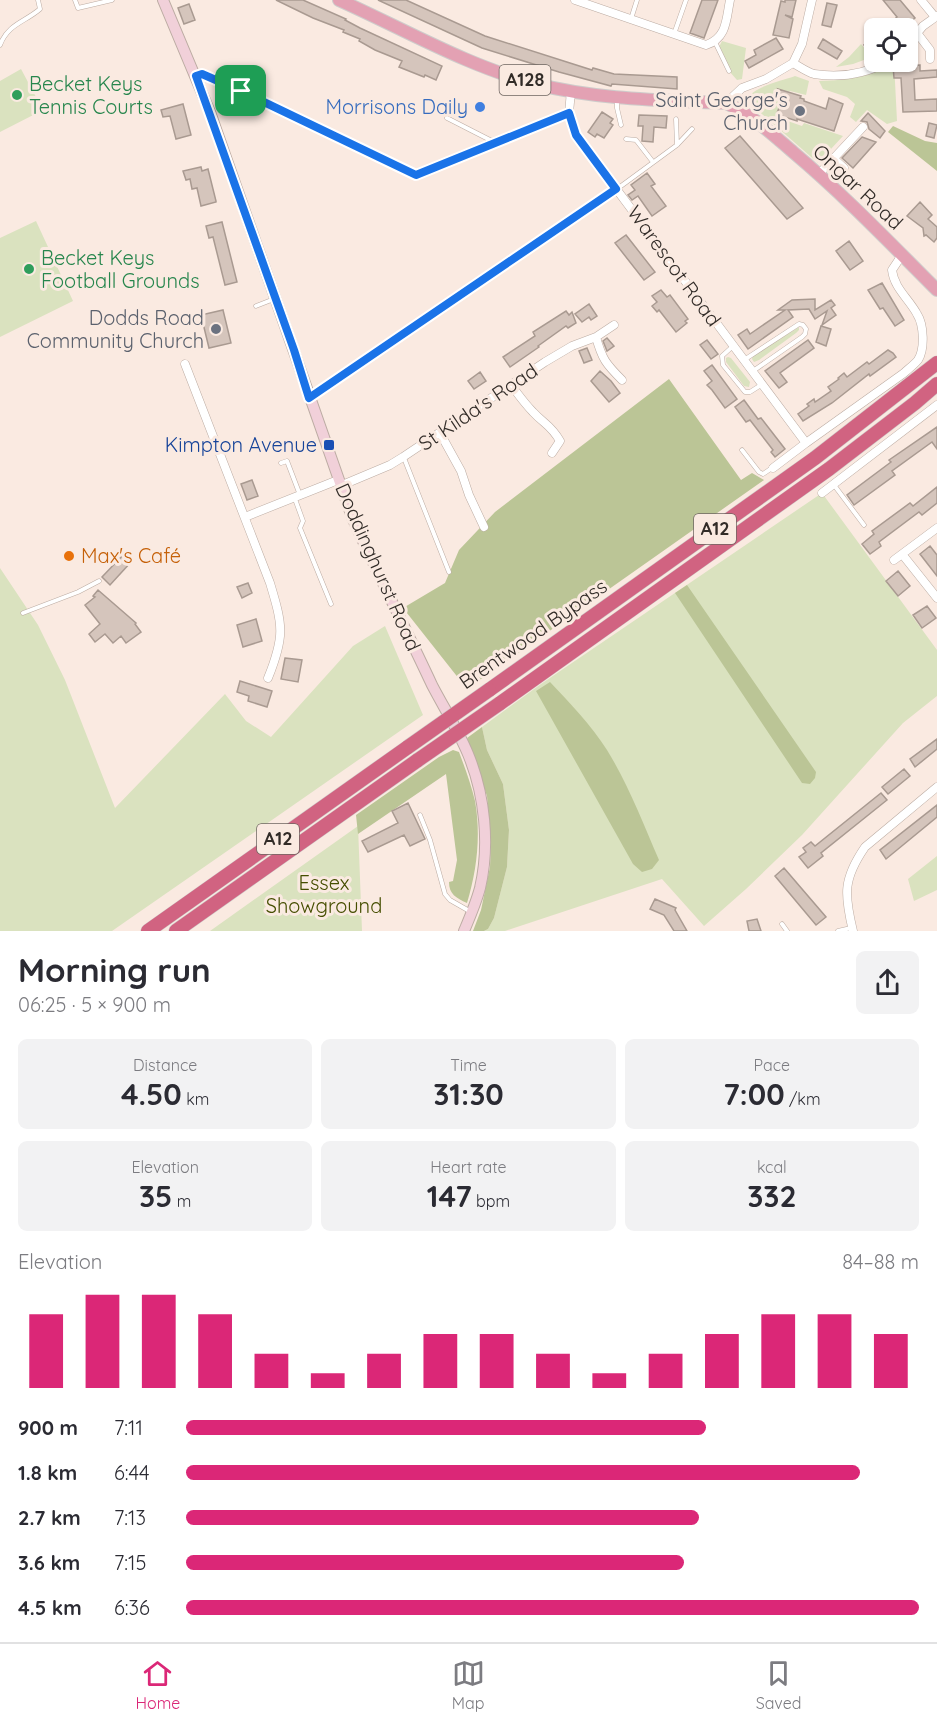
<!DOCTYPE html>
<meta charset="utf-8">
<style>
:root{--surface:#fff;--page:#f2f2f3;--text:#2b2b33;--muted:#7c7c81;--line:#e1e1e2;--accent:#db2777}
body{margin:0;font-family:Quicksand,sans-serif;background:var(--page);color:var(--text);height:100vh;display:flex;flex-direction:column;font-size:22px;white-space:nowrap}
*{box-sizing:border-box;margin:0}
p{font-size:20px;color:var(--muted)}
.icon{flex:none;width:33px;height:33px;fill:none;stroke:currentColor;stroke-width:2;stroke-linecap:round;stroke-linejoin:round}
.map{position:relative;height:931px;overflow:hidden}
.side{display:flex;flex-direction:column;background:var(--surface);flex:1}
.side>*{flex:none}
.tools{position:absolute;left:864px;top:18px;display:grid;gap:12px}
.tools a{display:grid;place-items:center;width:54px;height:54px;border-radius:9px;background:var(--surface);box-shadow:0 2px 4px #0004;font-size:30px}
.pin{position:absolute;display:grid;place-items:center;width:51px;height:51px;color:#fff;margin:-26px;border-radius:12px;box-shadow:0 3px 9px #0006}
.round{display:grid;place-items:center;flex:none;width:63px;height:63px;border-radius:9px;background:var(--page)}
.summary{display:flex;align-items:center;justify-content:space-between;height:102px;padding:0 18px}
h1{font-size:33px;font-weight:800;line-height:45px}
.figures{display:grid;grid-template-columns:repeat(3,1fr);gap:9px;height:102px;padding:6px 18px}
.figures div{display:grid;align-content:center;border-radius:9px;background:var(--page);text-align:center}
.figures b{font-size:30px;font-weight:800}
.figures small{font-size:16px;font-weight:400}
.figures p{font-size:16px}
.chart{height:168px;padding:12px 18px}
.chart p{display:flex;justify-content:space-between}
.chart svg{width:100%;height:108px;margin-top:6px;stroke:var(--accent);stroke-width:6}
ul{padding:0 18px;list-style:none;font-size:20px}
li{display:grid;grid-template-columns:96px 72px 1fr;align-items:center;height:45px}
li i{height:15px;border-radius:8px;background:var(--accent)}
.dock{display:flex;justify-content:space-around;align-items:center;height:84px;border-top:2px solid var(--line);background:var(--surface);font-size:16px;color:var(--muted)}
.dock a{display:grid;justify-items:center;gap:3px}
.dock .on{color:var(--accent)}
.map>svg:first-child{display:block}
</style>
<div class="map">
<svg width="937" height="931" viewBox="0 0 937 931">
<rect width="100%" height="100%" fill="#faeae1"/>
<path fill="#dae2bf" d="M722,41L746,48L742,79L737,80L729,71L718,49Z
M861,44L872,57L853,64L836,67L849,57Z
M894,62L897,121L887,124L867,110L856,122L850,117L855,104L847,97L823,89L819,81C850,80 866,77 894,62Z
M21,69L43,110L0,132V81Z
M795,76L809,81L806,95L790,91L785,94L779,118L802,126L804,123L843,136L818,163L747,101C750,87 782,81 795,76Z
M36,221L73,301L0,337V238Z
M799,327V330L796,333L759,360L754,362L752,359L753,356Z
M728,357L731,358L750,382L749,387L744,386L726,362V358Z
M822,493L937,650V696L903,723L802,835L746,889L704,926L662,879L505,931H484L488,929L494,918L507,867L509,830L503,784L487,750L482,727L541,684Z
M0,568L38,625L65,680L115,808L225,694L246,721L271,737L353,646L385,626L423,715L112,931H0Z
M358,826L362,931H210Z
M937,856V890L914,901L908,879Z"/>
<path fill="#bbc596" d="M893,126L925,141L937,143V171L888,132Z
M669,379L741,480L752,473L764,480L467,689L403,608L445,583L459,550L495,512Z
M687,585L816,772L815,778L810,784L802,783L675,593Z
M550,682C570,703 591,725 607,750C628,784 643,823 659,860L652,869L642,872L633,864L536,691Z
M482,727L487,750L503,784L509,830L507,867L494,918L488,929L484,931H473L481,910L490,867L491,842L487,796L467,738Z
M453,750L459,752C465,768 471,784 475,801C481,835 477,870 467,903C456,898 449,894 449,882L453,881L457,860L446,774L358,834L356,815L439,757Z"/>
<path fill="#d5c5bc" stroke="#a99a91" stroke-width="1.5" d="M276,0H303L346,19L345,20L360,28L442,66L436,80L425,75L424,77L399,67L402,61L375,50L359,41L360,39L343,32L344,30L313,18Z
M378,0H406L485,36L592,70L593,68L614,74L677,77V89L612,84L611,86L559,72L482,48Z
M702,0H718L704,38L690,33Z
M785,0H796L792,17L785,15L793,19L789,38L773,35L781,1L785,2Z
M883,0H900L915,18L903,28H884L897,17Z
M827,3L837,5L831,27L822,25Z
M189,4L195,20L184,24L178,8Z
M874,37V58L864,45Z
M776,38L783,49L749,68L745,61L756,55L754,50Z
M823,39L842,51L837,59L818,48Z
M920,65V71L937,70V77L914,79L915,100L937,99V111L903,112L901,78H894L893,66Z
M778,89L801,96L800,98L804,99V101L826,109L829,98L843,104L834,131L797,119V121L778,115L777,113L783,98Z
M183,104L191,135L176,139L170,116L163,117L161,110Z
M602,112L613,119L610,123L613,125L604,138L597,134L595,137L588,132Z
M868,113L885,131L880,138L869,129L867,122L861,121Z
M639,115L667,116L666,128L654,127L653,142L642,141L643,126H638Z
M929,123L937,125L934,138L926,136Z
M740,136L803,208L787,219L725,148Z
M862,137L876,142L853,168L842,158Z
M201,167L202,171L208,169L216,201V202L201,206L197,188L192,189L190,179L186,180L183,171Z
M647,173L655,184L651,186L666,206L652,216L638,196L632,200L628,195L635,190L631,185Z
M920,202L932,215L928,219L937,227V238L934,242L926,235L924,236L923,228L907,216Z
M222,222L237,282L225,285L213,237L209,238L206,226Z
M626,235L655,272L644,280L615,243Z
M849,241L863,261L850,270L836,251Z
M882,283L904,320L895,326L883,308L880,309L868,290Z
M661,290L667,297L670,295L688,319L685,321L687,323L676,332L659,310L657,312L652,306L657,302L652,296Z
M815,299V310L831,300L835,305L831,308L836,315L822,325L827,311L815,319L809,309L788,310L793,317L748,349L738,335L747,329L750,334L785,310H778L792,300Z
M589,304L597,316L591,320L589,317L582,322L575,314Z
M223,310L231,343L209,348L201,315Z
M566,311L569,315L572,312L576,323L568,328L566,326L538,346L539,347L510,367L503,357L535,336L533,332Z
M821,326L831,329L826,346L816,342Z
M607,338L614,346L607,351L603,341Z
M707,340L718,354L711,359L700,345Z
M808,340L814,348L780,373L787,382L779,388L765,371Z
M587,348L592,360L584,363L579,351Z
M888,350L893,353L896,357L870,376L869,374L832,403L803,421L798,414L809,406L807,404L814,399L815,402L831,391L828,387L839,379L838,378L844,373L847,377L867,362L869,364Z
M712,365L737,399L725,408L712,390L707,385L712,381L704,371Z
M600,371L611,381L620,393L609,402L591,381Z
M480,372L486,381L474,389L468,381Z
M744,400L758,419L761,418L785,449L775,457L771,452L773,450L750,420L746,422L735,407Z
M937,427V449L932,442L892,471L895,475L854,505L847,495L891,462L889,460Z
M252,480L258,496L247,500L241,484Z
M937,487V503L922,515L919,512L879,542L881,546L870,554L862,544L874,534L872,531L910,503L913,506Z
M930,546L937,555V576L920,554Z
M123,555L131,562L110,585L102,577Z
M898,571L910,586L898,596L886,581Z
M248,583L252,593L242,598L237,587Z
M98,590L136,623L135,624L141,632L126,643L121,636L113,643L105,634L95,642L89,634L100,624L85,605L95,597L93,596Z
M927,606L936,618L922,628L913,615Z
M256,619L262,641L243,647L237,625Z
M285,658L302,660L298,682L281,679Z
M240,681L272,691L267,707L248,701L249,696L237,692Z
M937,739V749L915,767L910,759Z
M904,769L910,776L888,794L882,787Z
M881,793L887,800L821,853L823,856L808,868L799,857L806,852L803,848L811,842L815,846Z
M408,803L425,839L410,846L404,835L368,852L362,841L398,823L392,811Z
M937,805V817L886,859L880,850Z
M784,868L826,917L816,925L775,876Z
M655,899L676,908L675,910L687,931H674L664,915L650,909Z
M757,919L761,931H749L747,921Z"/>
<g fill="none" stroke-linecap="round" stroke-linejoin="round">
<g stroke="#bcaca3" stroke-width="5">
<path id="lane" d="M75,0L78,8L112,0
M631,19L637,0
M674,34L686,0
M715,42L729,71
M0,45C8,24 25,22 40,9L38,0
M617,99V108L621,125
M447,118L494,142
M676,119L677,145
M626,139L636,140L653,162
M617,189L677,145L692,129
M256,306L274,299
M732,347L722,356L723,365L745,392H750L761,385
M744,360L799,324L803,325L806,329L805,334L802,337L753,371
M742,450L759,472L763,474L772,468
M404,458L449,572
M281,463L287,461L300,495
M834,485L864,525
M295,499L303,521L300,528L331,604
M23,613L78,592L99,581
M420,815L430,840L445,894L450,900L471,912
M782,924L787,931
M838,931L851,928"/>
</g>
<g stroke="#bcaca3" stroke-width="9">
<path id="street" d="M575,0L706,45C727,38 726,20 730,0
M921,0L935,17
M917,33L930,50V59
M908,44L923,26L937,16
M793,63C800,67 807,72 814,74C840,78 865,74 887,62
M196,76L202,74L241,91L416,175L569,113
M571,91L569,113L576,135L806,443L904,373C908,369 914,365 918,360C925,349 924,325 917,314C909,299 894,288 892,270L902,255
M726,103L742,88L766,79L793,63L802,44L812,0
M833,158L844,168
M819,174L863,127
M596,337C602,359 606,364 622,380
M185,364L270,583C283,626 285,636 268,678
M511,385C518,394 525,404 533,412C544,424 551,425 560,441L552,453
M309,398L617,189
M440,433L461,471L469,495L484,527
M773,468L806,443
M340,486L390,465L403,457L545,362L572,346L596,337L614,325
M822,493L937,405
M245,517L338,480
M902,554L937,598
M894,560L937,528
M853,931C844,894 843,879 865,847L937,787"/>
</g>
<g stroke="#bcaca3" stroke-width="12">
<path id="secondary" d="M163,0L210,112L352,517C377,573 406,629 432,685C444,708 458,730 468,754C485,795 490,845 480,888C476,903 470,917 464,931"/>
</g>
<g stroke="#cecccb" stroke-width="14">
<path id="primary" d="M339,0C404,29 467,66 536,84C599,100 663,100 726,103C752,115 772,134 793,152C844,195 890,243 937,290"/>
</g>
<g stroke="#cecccb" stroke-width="15">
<path id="highway" d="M489,690L815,458L937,363
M499,704L829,469L915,403L937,384
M148,931L408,747
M176,931L418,760"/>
</g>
<use href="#lane" stroke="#fff" stroke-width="4"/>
<use href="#street" stroke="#fff" stroke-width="8"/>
<use href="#secondary" stroke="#f1d0d9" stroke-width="10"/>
<use href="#primary" stroke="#e3a1b3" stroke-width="12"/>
<use href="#highway" stroke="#d16381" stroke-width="14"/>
<g stroke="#cecccb" stroke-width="15" stroke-linecap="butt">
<path id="highway-bridge" d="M408,747L489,690
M418,760L499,704"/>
</g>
<use href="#highway-bridge" stroke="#d16381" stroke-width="14"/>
</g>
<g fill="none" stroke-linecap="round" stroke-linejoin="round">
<g stroke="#fff" stroke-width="12">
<path id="route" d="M202,74L241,91L416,175L569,113L576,135L616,189L309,398L294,350L196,76Z"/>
</g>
<use href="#route" stroke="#1a73e8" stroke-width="8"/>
</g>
<g fill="#2e9e5b" stroke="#faeae1" stroke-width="2">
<circle cx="17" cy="95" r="6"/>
<circle cx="29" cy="269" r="6"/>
</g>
<circle fill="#3f7fe0" stroke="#faeae1" stroke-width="2" cx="480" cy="107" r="6"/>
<g fill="#6b7280" stroke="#faeae1" stroke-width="2">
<circle cx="800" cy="111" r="6"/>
<circle cx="216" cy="329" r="6"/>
</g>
<rect fill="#1a4fb4" stroke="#faeae1" stroke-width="2" x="323" y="439" width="12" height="12" rx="3"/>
<circle fill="#e8710a" stroke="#faeae1" stroke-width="2" cx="69" cy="556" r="6"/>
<g text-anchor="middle" stroke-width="6" stroke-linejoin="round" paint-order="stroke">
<g fill="#faeae1" stroke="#6e6560" stroke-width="1.5">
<rect x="499.5" y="65" width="51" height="30" rx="4.5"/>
<rect x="694" y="514" width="42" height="30" rx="4.5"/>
<rect x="257" y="824" width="42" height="30" rx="4.5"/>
</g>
<g font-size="18" font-weight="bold" fill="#322c28">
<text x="525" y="86">A128</text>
<text x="715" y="535">A12</text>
<text x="278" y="845">A12</text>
</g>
<g font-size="20" fill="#27864d" stroke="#faeae1" text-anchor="start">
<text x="29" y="91">Becket Keys<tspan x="29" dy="23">Tennis Courts</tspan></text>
<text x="41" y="265">Becket Keys<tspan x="41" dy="23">Football Grounds</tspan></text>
</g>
<g font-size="20" fill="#5b616d" stroke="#faeae1" text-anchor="end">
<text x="788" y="107">Saint George's<tspan x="788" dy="23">Church</tspan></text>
<text x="204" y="325">Dodds Road<tspan x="204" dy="23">Community Church</tspan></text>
</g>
<g font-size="20" fill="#366cbe" stroke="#faeae1" text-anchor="end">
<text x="468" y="114">Morrisons Daily</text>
</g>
<g font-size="20" fill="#322c28" stroke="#faeae1">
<text transform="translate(858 187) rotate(43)" y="7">Ongar Road</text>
<text transform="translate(674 266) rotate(54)" y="7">Warescot Road</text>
<text transform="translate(478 407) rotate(-34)" y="7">St Kilda's Road</text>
<text transform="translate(378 567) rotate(66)" y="7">Doddinghurst Road</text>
<text transform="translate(533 634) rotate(-35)" y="7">Brentwood Bypass</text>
</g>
<g font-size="20" fill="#164399" stroke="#faeae1" text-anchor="end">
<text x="317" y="452">Kimpton Avenue</text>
</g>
<g font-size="20" fill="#c56008" stroke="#faeae1" text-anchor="start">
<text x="81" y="563">Max's Café</text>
</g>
<g font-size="20" fill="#454e00" stroke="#faeae1">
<text x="324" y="890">Essex<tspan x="324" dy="23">Showground</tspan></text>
</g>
</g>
</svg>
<div class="tools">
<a><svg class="icon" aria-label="locate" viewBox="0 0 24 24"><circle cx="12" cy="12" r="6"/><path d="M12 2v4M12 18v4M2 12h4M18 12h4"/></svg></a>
</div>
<div class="pin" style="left:241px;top:91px;background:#1e9e55"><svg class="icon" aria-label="arrive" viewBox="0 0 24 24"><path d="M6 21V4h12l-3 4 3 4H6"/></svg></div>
</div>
<section class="side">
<div class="summary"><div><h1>Morning run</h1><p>06:25 · 5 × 900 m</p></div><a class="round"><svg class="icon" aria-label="share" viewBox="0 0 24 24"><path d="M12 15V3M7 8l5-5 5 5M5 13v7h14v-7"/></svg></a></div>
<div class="figures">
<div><p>Distance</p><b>4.50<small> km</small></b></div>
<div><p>Time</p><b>31:30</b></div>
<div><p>Pace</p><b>7:00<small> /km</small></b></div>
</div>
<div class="figures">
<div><p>Elevation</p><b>35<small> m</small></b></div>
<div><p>Heart rate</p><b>147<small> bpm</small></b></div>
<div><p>kcal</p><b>332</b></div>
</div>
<div class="chart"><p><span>Elevation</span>84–88 m</p>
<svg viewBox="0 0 160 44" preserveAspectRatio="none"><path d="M5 44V14M15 44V6M25 44V6M35 44V14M45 44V30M55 44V38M65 44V30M75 44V22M85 44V22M95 44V30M105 44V38M115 44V30M125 44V22M135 44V14M145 44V14M155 44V22"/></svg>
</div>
<ul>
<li><b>900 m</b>7:11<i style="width:71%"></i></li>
<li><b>1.8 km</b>6:44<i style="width:92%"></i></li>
<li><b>2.7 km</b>7:13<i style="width:70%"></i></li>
<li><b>3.6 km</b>7:15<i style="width:68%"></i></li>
<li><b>4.5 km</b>6:36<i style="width:100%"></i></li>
</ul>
</section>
<nav class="dock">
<a class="on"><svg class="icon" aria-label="home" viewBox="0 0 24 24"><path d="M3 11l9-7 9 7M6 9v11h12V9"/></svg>Home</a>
<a><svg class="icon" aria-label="map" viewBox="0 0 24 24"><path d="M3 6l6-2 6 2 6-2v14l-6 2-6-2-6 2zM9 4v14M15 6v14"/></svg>Map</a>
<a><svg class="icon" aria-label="saved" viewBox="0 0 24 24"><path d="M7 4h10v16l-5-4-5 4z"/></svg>Saved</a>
</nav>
